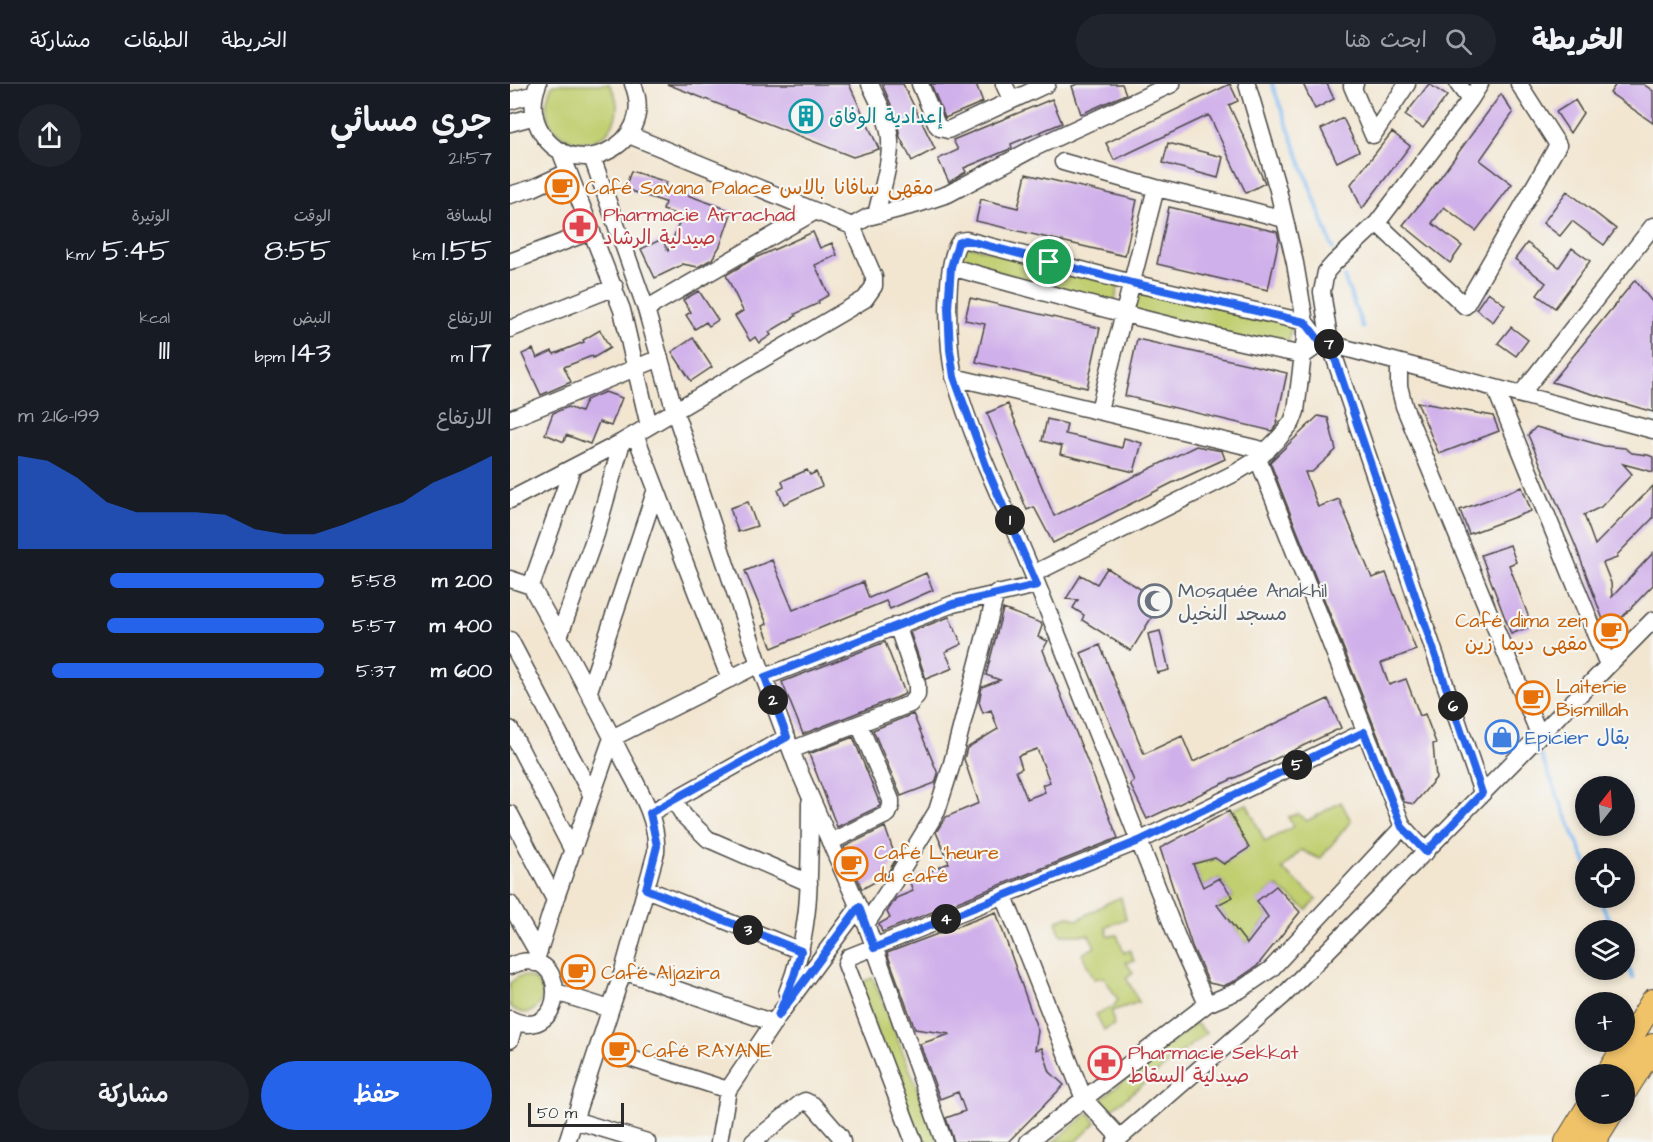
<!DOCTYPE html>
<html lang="ar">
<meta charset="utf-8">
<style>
:root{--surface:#171b24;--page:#20242c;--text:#f1f3f6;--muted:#9ea1a6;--line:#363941;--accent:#2563eb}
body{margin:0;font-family:"Architects Daughter","Playpen Sans Arabic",sans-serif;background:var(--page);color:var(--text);direction:rtl;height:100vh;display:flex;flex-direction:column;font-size:22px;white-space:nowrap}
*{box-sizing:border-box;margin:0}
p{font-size:20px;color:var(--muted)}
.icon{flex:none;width:33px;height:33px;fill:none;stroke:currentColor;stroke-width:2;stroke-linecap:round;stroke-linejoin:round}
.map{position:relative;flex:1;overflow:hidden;direction:ltr}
.drawer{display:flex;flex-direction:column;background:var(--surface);width:510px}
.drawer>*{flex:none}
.needle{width:39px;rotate:17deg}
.tools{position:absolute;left:1065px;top:692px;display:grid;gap:12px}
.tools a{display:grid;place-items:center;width:60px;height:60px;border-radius:50%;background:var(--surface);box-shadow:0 3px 9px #0003;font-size:30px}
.scale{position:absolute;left:18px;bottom:15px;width:96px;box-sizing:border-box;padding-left:6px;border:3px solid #2b2b2b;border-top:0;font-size:16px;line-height:21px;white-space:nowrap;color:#2b2b2b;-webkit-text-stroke:4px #f6f6f2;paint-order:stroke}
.pin{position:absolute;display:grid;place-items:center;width:51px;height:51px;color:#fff;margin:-26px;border:3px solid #fff;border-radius:50%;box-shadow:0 2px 6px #0007}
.km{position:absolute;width:30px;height:30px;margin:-15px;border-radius:50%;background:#222;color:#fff;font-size:16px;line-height:30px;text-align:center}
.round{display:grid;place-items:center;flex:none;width:63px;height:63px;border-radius:32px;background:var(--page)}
.summary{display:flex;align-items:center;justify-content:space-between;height:102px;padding:0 18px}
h1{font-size:33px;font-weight:600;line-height:45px}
.stats{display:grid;grid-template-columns:repeat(3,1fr);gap:9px;height:102px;padding:6px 18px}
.stats div{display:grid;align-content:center}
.stats b{font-size:30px;font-weight:600}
.stats small{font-size:16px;font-weight:400}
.stats p{font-size:16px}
.chart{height:168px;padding:12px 18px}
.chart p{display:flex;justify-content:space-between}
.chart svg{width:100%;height:108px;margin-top:6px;fill:var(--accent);opacity:.7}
.primary-button{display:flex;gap:12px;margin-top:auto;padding:12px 18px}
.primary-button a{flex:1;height:69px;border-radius:36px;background:var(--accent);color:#fff;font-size:24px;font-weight:600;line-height:69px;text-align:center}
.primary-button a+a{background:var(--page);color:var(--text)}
ul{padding:0 18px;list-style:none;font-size:20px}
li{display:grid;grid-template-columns:96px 72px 1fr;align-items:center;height:45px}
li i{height:15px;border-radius:8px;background:var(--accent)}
header{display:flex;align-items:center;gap:36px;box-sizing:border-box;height:84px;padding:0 30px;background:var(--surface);border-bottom:2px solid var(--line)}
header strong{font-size:28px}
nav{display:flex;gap:33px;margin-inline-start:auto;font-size:21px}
.search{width:420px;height:54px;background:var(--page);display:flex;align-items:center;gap:15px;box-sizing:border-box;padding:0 21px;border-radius:33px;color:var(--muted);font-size:22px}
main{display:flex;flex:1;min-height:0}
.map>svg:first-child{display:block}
</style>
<header>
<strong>الخريطة</strong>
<div class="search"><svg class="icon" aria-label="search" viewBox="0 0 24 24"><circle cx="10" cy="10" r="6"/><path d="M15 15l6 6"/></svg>ابحث هنا</div>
<nav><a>الخريطة</a><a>الطبقات</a><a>مشاركة</a></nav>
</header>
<main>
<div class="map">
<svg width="1143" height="1058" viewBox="0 0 1143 1058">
<rect width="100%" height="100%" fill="#f6f6f2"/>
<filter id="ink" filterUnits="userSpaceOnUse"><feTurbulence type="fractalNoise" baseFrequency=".0167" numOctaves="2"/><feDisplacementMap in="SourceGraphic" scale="12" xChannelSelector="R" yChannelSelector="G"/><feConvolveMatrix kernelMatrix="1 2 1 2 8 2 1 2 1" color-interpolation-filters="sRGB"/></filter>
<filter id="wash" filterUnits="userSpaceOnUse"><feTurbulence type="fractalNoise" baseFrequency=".008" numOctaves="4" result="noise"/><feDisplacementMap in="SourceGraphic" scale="24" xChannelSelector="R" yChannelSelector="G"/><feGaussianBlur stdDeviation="1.35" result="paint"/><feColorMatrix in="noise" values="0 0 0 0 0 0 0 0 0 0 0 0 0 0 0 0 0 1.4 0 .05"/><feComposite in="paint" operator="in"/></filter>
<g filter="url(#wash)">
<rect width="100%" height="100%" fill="#f2e6d1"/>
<path fill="#c1cf71" stroke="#767d4e" stroke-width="1.5" d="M43,0H99C107,11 109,23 105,35C89,80 14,54 43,0Z
M451,160L609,200L602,228L446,181Z
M628,203L782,240L777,264L621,233Z
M831,718L841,737L810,775L791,766L772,785L807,815L797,826L766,802L748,817L758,833L737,860L707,821L723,813L709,794L693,803L683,780L705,774L714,780L738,764L719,727L737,720L755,758L783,743L778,733L788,730L797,737Z
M611,813L616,835L596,843L598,852L607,851L614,869L620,866L624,877L616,878L623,889L616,893L629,918L602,927L604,941L594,946L586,930L603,923L608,916L594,893L584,895L572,870L585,863L579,851H551L546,838L558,832L568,836L597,819Z
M14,892C50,898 26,946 0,922V899L8,893Z
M363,894L429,1058H409L349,899Z
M686,939L696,949L601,1026L591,1015Z
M579,1029L586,1039L566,1058H543Z"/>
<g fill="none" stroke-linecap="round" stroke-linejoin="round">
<path stroke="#81baf2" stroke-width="4" d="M762,0L823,165
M834,193L853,244
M1031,672L1076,779
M1089,813L1103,846
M1114,873L1123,894"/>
</g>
<g id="blocks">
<path fill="#d0b0ea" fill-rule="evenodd" d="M157,0H339L369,65L343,73Z
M372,0H393L425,65L402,77L390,53L386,32Z
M421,0H466L473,18L435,34Z
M568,0H612L616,10L571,30L562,2Z
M720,0L728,17L719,21L755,99L736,109L699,31L604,76L596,59Z
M793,0H817L824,15L805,25Z
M919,0L937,12L913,44L895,31Z
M1106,0H1133L1143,7V39L1100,9Z
M991,10L1003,29L970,76L1002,100L966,147L934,123L922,139L952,162L940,179L893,141L918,110Z
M542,15L552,39L501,60L502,64L500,65L454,84L456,88L439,98L428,75L448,66L443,56Z
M1065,16L1073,29L1060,49L1046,28Z
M833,34L849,67L827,78L811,45Z
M882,48L900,62L852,125L841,100Z
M658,59L713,73L708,94L653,79Z
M121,87L157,98L155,103L222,127L210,162L202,175L188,183L172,180V181L145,194L131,165L152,155L158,167L172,132L153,126L155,118L115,105Z
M516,90L627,116L615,172L466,137L471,115L508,124Z
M1057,107L1106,145L1094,161L1062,137L1050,152L1033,139Z
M659,123L767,148L769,155L758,206L647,180Z
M303,148L310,164L322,159L327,171L305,181L319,211L308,217L309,219L285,230L286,232L259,248L261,251L249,259L245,253L240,257L225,232L233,227L216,191L243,175Z
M1017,159L1049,183L1062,164L1080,177L1045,224L1027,211L1036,199L1005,175Z
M1125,196L1143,219V328L1042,298Z
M189,207L208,236L199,242L196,238L185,245L176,231L181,228L173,216Z
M978,208L995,221L983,238L966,225Z
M460,214L590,244L577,304L466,278L475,240L455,236Z
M1001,243L1018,256L1006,272L988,259Z
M90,246L100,264L83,274L82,272L54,283L61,298L31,311L12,270L23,265L27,274L42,267L44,270L74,258L73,256Z
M183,254L202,283L181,297L162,268Z
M627,255L777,289L766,341L762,347L615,312Z
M95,308L112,314L101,342L89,338L80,360L56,351L54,358L35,350L43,329L58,323L71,328L76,316Z
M907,318L983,332L989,347L929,370Z
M498,320L544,432L686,362L712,367L715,375L662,399L543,459L524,423L517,426L477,329Z
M808,332L818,334L826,366L802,388H795L808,423L829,415L862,494L876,489L906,566L871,579L879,601L896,595L910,632L915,630L926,659L923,660L926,694L904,720L894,718L760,378Z
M537,335L557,340L555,350L573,354L612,364L614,354L632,359L624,388L550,370L552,362L532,357Z
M1026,343L1094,362L1115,364L1122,369L1138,371L1143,373V388L1113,380L1122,390L1091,423L1074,431L1085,461L1143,402V434L1107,471V474L1093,479L1101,499L1102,513L1143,469V501L1099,547L1095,541L1066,463L1018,351Z
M297,386L300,391L306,388L312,402L274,420L268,406L274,403L272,397Z
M1012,403L1021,427L959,450L950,426Z
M238,418L247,442L228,448L220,424Z
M1000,461L1006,478L999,481L1022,542L1001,550L971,471Z
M262,476L283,526L353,498L359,514L416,489L423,506L380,525L376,517L262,564L253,542L257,540L235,487Z
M597,484L651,518L621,567L572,536L574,531L563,524L568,516L556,515L571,491L587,500Z
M493,525L531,539L532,542L528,553L538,557L533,566L608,754L372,848L369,840L380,834L377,828L386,814L403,807L399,796L439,779L426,748L436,733L469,719L454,675L457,664L488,645L481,626L473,629L469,618L472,603L490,596L476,591ZM527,665L540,698L532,701L535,708L517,715L506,687L512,684L508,672Z
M439,533L452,560L435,568L443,584L416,595L400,548Z
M650,547L659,586L647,589L638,550Z
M375,558L395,609L393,611L293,650L272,598Z
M590,561L634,670L672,652L683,678L818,615L831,644L637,735L620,700L624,697L571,569Z
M403,630L428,690L425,699L391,712L363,646Z
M343,653L370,720V722L327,743L299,670Z
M719,727L739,764L714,780L705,774L683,780L693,803L709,794L723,813L707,821L737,860L758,833L747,817L766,802L790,828L747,882L725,897L713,902L699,899L682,862L650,764Z
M375,743L386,775L376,792L352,805L334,763Z
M486,828L528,947L525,966L532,964L540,988L554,1001L498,1058H444L436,1034L455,1027L448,1008L430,1015L410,960L440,950L405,945L377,869Z"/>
</g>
</g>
<g filter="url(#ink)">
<use href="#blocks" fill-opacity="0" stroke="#494744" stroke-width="1.5"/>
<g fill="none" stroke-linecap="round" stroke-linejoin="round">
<g stroke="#494744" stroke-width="19">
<path id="minor" d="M28,0C22,15 22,30 29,44C58,103 149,63 123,0
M360,0C367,15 376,31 379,48C384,70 371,108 366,131
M410,0L427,41L430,44L438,46L537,0
M494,0L501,15
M845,0L842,2L863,51L897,0
M948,0L960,16
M970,0L960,16L867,139L824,179L816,188L812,208L820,260L972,709
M0,17L24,10
M0,39L25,32
M50,66L112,226L139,342
M82,73L136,225L165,328L249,580L287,682L356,840L434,1058
M553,78L646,104L724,122L774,135
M0,111L23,104L58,88
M867,139L955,222L1048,61L1009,0
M342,142L358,133L408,120L438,110L524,64L662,0
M0,178L82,147
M441,183C558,215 674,248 794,271L811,259L820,260L1143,346
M136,225L304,128
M0,245L105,203
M889,279V302L894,322L1029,650
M444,293L757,367
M985,304L1098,581
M1011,310L1143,142
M589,326L646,104
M0,335L150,274
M125,350L220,595
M748,375L893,743L916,768
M0,416L112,358L355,215L364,202V193L342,142L119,51
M523,490L725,389L748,375L770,353L782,338L786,327L795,254V238L785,179L768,106L737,0
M0,495L21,502C51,556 80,610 108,665C123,696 149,732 146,768L113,887L57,1058
M21,502L62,385
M49,553L86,450L112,358
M0,556L81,710
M255,593L443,520L527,501
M79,607L146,405
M0,645L63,767
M281,666L400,620L407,611V600L387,541
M164,716L174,732L198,755L299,799
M140,729L277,653
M0,730L45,816
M320,758L378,730L381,722V716L349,640
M136,805L291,867
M494,812L574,1015L610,1054
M0,820L28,869
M356,840L384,798L427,727L441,683L486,509
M25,879L45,816L102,654L249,580
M0,882C62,854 58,964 0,935
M113,887L264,939
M46,908L100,925
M277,909C303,844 299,787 300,719
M697,920L671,863C621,738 573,612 522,488C496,424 464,362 445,295C437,269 433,178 450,157L456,156L622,199L795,238L811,259
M0,956L5,938
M88,964L218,1006
M64,1036L137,1058
M209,1058L218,1006L268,932L349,823
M243,1058L291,1019L295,1017L303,1021L330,1052L332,1058
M404,1058L336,880L339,873L629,757L854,648
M518,1058L697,920L730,906L761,885L893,743
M605,1058L773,912L1143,536"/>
</g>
<g stroke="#494744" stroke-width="26">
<path id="highway" d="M1098,990L1143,917
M1114,1008L1143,962
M1057,1058L1076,1027
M1083,1058L1101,1029"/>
</g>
<use href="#minor" stroke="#fff" stroke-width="16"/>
<use href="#highway" stroke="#f1c369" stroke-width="24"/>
</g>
</g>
<g fill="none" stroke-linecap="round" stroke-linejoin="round" filter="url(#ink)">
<g stroke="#fff" stroke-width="12">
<path id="route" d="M456,156L622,199L795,238L811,259L820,260L972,709L916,768L892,743L854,648L629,757L364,864L349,823L268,932L284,892L291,867L136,805L147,762L140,729L277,653L255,593L443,520L527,501L478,387L444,293L440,266L438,224L441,183L448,159Z"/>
</g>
<use href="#route" stroke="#2563eb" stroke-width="8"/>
</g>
<defs>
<g id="building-ring" transform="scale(1.725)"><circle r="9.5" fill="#f6f6f2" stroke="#0f9aa8" stroke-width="1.5"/><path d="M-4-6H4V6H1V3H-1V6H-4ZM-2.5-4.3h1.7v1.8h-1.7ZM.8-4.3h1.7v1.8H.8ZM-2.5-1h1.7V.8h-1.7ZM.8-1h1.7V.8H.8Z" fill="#0f9aa8"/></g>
<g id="cafe-ring" transform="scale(1.725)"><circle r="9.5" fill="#f6f6f2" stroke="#e8710a" stroke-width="1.5"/><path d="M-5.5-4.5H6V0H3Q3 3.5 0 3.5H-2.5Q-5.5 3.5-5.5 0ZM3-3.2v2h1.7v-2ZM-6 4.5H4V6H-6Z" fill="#e8710a"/></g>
<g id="pharmacy-ring" transform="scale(1.725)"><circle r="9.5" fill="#f6f6f2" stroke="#e0444e" stroke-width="1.5"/><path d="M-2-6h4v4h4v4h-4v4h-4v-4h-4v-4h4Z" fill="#e0444e"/></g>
<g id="mosque-ring" transform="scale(1.725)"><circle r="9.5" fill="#f6f6f2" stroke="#6b7280" stroke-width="1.5"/><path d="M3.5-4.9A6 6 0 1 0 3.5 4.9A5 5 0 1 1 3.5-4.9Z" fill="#6b7280"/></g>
<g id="shop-ring" transform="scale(1.725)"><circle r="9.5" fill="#f6f6f2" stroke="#3f7fe0" stroke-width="1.5"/><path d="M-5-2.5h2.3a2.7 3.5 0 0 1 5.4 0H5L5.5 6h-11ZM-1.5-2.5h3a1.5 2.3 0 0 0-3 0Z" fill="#3f7fe0"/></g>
</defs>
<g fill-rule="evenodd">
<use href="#building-ring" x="296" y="32"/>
<use href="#cafe-ring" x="52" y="103"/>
<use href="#pharmacy-ring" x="70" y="142"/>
<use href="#mosque-ring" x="645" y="517"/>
<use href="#cafe-ring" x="1101" y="547"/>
<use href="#cafe-ring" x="1023" y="614"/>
<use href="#shop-ring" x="992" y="653"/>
<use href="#cafe-ring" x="341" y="780"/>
<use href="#cafe-ring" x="68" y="888"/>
<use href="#cafe-ring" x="109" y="966"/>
<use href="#pharmacy-ring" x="595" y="979"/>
</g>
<g text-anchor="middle" stroke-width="4.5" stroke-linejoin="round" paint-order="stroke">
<g font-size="20" fill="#0d838f" stroke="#f6f6f2" text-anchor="start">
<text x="319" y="39">إعدادية الوفاق</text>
</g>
<g font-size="20" fill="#c56008" stroke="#f6f6f2" text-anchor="start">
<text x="75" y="110">Café Savana Palace مقهى سافانا بالاس</text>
<text x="1078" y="543" text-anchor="end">Café dima zen<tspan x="1078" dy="23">مقهى ديما زين</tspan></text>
<text x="1046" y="609">Laiterie<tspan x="1046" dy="23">Bismillah</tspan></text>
<text x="364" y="775">Café L'heure<tspan x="364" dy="23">du café</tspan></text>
<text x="91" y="895">Café Aljazira</text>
<text x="132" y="973">Café RAYANE</text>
</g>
<g font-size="20" fill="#be3a42" stroke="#f6f6f2" text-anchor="start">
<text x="93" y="137">Pharmacie Arrachad<tspan x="93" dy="23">صيدلية الرشاد</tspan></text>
<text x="618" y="975">Pharmacie Sekkat<tspan x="618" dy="23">صيدلية السقاط</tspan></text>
</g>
<g font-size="20" fill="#5b616d" stroke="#f6f6f2" text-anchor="start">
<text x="668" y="513">Mosquée Anakhil<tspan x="668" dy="23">مسجد النخيل</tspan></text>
</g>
<g font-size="20" fill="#366cbe" stroke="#f6f6f2" text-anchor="start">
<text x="1015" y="660">Epicier بقال</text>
</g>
</g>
</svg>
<div class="tools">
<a><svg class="needle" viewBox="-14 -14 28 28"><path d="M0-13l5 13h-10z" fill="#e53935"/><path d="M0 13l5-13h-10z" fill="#9ea1a6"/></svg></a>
<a><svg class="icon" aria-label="locate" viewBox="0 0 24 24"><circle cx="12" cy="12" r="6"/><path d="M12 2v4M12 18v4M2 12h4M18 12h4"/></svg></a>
<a><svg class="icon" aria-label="layers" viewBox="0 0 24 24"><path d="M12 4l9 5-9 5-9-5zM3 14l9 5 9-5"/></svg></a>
<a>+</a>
<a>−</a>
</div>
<div class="scale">50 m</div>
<div class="pin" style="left:539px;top:178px;background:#1e9e55"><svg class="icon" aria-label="arrive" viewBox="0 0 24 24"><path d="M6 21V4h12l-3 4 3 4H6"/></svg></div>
<b class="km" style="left:500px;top:436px">1</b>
<b class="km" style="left:263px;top:616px">2</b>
<b class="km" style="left:238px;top:846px">3</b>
<b class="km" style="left:436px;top:835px">4</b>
<b class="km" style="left:787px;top:681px">5</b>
<b class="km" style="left:943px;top:622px">6</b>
<b class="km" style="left:819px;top:260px">7</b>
</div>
<section class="drawer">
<div class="summary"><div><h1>جري مسائي</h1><p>21:57</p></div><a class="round"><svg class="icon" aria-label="share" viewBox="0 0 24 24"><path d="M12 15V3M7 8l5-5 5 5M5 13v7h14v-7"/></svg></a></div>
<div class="stats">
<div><p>المسافة</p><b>1.55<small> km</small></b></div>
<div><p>الوقت</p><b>8:55</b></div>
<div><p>الوتيرة</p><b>5:45<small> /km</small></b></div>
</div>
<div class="stats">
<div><p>الارتفاع</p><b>17<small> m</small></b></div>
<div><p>النبض</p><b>143<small> bpm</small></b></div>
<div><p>kcal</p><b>111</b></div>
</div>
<div class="chart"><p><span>الارتفاع</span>199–216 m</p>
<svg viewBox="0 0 160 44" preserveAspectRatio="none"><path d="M0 44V6L10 8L20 15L30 25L40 29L50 29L60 29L70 30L80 36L90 38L100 38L110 34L120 29L130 25L140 17L150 12L160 6V44z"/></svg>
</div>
<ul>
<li><b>200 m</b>5:58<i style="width:70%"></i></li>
<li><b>400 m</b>5:57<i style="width:71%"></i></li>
<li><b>600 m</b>5:37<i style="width:89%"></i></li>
</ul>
<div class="primary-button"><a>حفظ</a><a>مشاركة</a></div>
</section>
</main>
